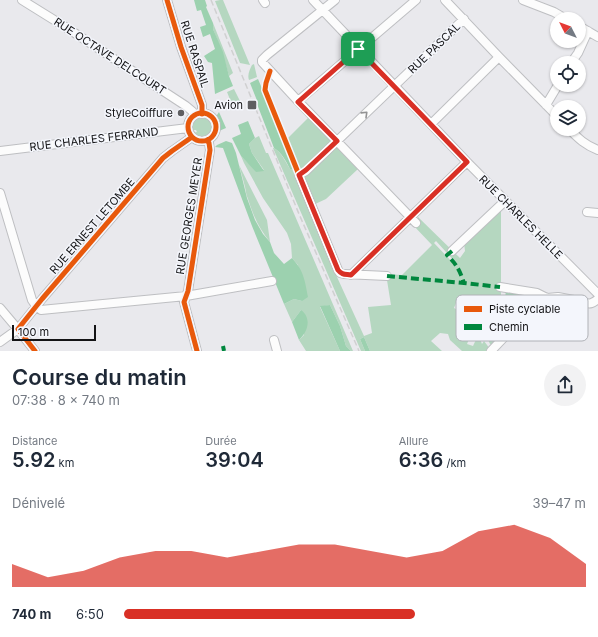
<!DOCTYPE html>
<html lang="fr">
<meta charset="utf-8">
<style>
:root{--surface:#fff;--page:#f2f2f3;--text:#1f2937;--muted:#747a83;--accent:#d93025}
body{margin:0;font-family:Inter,sans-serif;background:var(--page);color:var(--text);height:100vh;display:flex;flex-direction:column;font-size:15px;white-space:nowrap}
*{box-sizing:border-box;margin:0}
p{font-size:13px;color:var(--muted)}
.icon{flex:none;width:22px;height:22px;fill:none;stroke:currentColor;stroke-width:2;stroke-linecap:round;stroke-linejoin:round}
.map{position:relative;height:351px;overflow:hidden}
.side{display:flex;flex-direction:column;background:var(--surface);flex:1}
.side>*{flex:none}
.needle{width:26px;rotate:312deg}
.buttons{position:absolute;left:550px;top:12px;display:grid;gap:8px}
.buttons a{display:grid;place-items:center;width:36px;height:36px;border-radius:50%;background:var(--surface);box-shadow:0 1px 3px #0004;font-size:20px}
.scale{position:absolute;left:12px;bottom:10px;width:84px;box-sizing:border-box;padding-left:4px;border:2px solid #131315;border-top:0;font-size:11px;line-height:14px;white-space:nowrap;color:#131315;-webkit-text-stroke:3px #f4f6fc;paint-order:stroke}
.pin{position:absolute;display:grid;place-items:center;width:34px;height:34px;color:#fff;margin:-17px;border-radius:8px;box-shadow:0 2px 6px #0006}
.round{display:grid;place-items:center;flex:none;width:42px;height:42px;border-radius:21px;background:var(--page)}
.headline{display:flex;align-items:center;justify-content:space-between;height:68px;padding:0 12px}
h1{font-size:22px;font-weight:600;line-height:30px}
.figures{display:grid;grid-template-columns:repeat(3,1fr);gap:6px;height:68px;padding:4px 12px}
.figures div{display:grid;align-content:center}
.figures b{font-size:20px;font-weight:600}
.figures small{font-size:11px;font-weight:400}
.figures p{font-size:11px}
.chart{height:112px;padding:8px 12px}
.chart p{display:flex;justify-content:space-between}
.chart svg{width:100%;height:72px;margin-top:4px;fill:var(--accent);opacity:.7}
ul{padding:0 12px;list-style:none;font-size:13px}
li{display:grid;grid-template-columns:64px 48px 1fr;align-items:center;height:30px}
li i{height:10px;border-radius:5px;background:var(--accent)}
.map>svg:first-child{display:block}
</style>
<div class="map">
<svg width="598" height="351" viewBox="0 0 598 351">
<rect width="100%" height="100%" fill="#e9e9ed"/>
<path fill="#b5d7c0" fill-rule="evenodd" d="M220,0H223L250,65L240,63L215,1Z
M213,23L233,73L229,76L222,52L213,29Z
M254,64L257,77L249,80C247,75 250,69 252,65Z
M234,89L240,101L235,103L234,101L231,102L232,104L230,105L229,103L231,102L227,92Z
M201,117C224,118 208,152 192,133L197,132L196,130H191C190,123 194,119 201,117Z
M309,117L332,141L302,170L300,171L297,168L286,140Z
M259,136L266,153H268L353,351H351L346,346L340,326L330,305L320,307L340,351H306L299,340L304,335L301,310L292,322L284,304L294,299L302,301L298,265L292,258L291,244L287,233L263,198L244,163L241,156L248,163L264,170L252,153L249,144L255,138Z
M335,145L358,169L326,199L313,205L303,177Z
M273,148H274C282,153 285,161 290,169H293L337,277L364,336L372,333L368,307L391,305L386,274L402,275L432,245L412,224L418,217L460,258L465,251L464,243L499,209L501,212V296L493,302L498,309L482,318L478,312H477L475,308L473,309L463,298L456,303L454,308L458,310L457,311L462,314L461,315L466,317L465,318L469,321V322L475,324L467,344L473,346L481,329L482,335L480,339L482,344L484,341L490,349L488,351H462L450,340L448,334L440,333L431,341L442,351H370L364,337L360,339L365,351H361ZM436,241L456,263L455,265L434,243Z
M239,165L267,220L270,242C259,229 253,215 248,199C246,195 246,191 245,187C243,179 241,172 239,165Z
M523,293L535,296L536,300L507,331L503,329V325L495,322V326L486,323L504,314L509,316L518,315L530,296L519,308L518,307L523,299Z
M489,328H492L505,333L493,346L490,344L485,333L487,330Z"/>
<path fill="#9cd1af" d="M194,0H205L207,6L206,7L213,23V29L223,52L229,76L233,86L215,94L212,63L208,62L204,56L215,49L210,34L203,37L200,27L206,25L201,10L197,11Z
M258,79L267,100L293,169H290C286,161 282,153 274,148L257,104L258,103L250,83Z
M219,112L226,128L219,131V125L215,118Z
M248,121L255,138L249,144L252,153L264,171L256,172L241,156L232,138L241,134L238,125Z
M226,141L232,143L236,153L247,198L255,220L263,234L270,242L274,253L284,264L292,258C304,271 305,281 308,297L302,301L294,299L284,304L252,226L223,148L215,147L217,145Z
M506,290L523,293V299L518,307L519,308L530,296L533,298C530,302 521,313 517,315C511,318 504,315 501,310L506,306L502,301L505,299Z
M330,305L340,326L346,346L351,351H340L320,306Z
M301,310C312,318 308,332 299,340L292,322Z
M364,337L370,351H365L360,339Z"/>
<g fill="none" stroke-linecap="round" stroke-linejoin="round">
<g stroke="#bebfc2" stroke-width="10">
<path id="minor" d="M22,0L67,28L186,106L192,111L195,115
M167,0L181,47L202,105V114
M263,0L265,3
M313,0L467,162L598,294
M335,0L267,55L262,60V62L298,101L416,223
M445,0L499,57L557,116
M523,0L554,12L566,19
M579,26L598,37
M571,63L578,53L588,31
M298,101L416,0
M546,105L558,85
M188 127a14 14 0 1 1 28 0a14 14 0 1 1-28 0Z
M431,124L499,57
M569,129C579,139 585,145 598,150
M0,151L188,128
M0,193L32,300L36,306L41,310L186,296L272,281
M587,212L598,213
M452,251L505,201
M351,275L467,162
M387,276L344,274L340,273L338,270L299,175L306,171L337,141L464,19
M500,287L537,293L547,298L558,297L584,302C590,305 593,303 598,299
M0,308L16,327L35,351
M274,340L277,351
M0,342L18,329L42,299L163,158L172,151L192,137
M197,351L184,302L188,291L210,150L209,143L207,140
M491,351L535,305L539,301L547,298"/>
</g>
<use href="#minor" stroke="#fcfcfc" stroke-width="8"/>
<path stroke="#d0d0d1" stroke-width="1.5" stroke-dasharray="6 3" stroke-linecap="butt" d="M211,0L299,214L359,351"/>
<path stroke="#00873e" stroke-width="4" stroke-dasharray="8 4" stroke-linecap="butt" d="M452,251L447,255C457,265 459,269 464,283
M387,276L464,283L500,287
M223,346L224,351"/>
<g stroke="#f4f6fc" stroke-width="8">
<path id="cycleway" d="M167,0L181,47L202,105V114
M270,71L266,83L265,90L299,175
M188 127a14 14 0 1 1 28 0a14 14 0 1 1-28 0Z
M35,351L18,329L42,299L163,158L172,151L192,137
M197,351L184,302L188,291L210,150L209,143L207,140"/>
</g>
<use href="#cycleway" stroke="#e8590c" stroke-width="5"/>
</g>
<defs><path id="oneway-chevron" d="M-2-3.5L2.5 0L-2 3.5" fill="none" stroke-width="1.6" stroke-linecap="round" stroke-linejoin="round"/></defs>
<use stroke="#939394" href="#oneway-chevron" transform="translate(365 114) rotate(-44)"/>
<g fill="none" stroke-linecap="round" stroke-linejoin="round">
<g stroke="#fff" stroke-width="8">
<path id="route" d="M358,49L467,162L351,275C345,274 342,275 338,270L299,175L306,170L337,141L298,102Z"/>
</g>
<use href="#route" stroke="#d93025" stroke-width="5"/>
</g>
<g fill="#5e5e61" stroke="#f4f6fc" stroke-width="1.5">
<rect x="247" y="100" width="10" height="10" rx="2"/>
<circle cx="181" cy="113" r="4"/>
</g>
<g text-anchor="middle" stroke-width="3" stroke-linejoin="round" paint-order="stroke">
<g font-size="11" fill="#131315" stroke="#f4f6fc">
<text transform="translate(434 48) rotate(-44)" y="4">RUE PASCAL</text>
<text transform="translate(195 54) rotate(72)" y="4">RUE RASPAIL</text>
<text transform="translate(110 56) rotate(33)" y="4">RUE OCTAVE DELCOURT</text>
<text transform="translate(94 139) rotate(-7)" y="4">RUE CHARLES FERRAND</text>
<text transform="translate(189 216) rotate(-81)" y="4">RUE GEORGES MEYER</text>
<text transform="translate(521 217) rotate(45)" y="4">RUE CHARLES HELLE</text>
<text transform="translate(92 226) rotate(-49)" y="4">RUE ERNEST LETOMBE</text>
</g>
<g font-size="11" fill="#131315" stroke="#f4f6fc" text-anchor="end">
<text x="243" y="109">Avion</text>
<text x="173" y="117">StyleCoiffure</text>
</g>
</g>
<rect x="456" y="295" width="132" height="46" rx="6" fill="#f4f6fc" stroke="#b0b2b7" stroke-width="1"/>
<rect x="464" y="306" width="18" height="6" fill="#e8590c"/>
<rect x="464" y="324" width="18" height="6" fill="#00873e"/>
<g font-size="11" fill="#131315">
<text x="489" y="313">Piste cyclable</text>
<text x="489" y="331">Chemin</text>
</g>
</svg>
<div class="buttons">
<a><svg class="needle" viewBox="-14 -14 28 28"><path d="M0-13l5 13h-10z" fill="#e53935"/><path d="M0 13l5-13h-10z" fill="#747a83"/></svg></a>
<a><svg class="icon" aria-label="locate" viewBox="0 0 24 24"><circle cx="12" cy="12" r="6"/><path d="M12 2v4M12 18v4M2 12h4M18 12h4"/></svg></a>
<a><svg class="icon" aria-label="layers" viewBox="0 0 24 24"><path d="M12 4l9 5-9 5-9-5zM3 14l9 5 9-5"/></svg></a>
</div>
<div class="scale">100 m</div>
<div class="pin" style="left:358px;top:49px;background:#1e9e55"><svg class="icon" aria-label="arrive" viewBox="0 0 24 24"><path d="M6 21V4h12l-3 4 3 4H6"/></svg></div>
</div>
<section class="side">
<div class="headline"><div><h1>Course du matin</h1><p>07:38 · 8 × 740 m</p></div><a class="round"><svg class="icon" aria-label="share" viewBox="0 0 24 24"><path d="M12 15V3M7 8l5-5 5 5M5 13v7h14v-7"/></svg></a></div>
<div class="figures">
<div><p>Distance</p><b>5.92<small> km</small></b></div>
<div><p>Durée</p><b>39:04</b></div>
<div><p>Allure</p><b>6:36<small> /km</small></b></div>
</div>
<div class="chart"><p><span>Dénivelé</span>39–47 m</p>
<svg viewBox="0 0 160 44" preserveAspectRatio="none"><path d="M0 44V30L10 38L20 34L30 26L40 22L50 22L60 26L70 22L80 18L90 18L100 22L110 26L120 22L130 10L140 6L150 14L160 30V44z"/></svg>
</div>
<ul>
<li><b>740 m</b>6:50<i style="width:63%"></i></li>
</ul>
</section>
